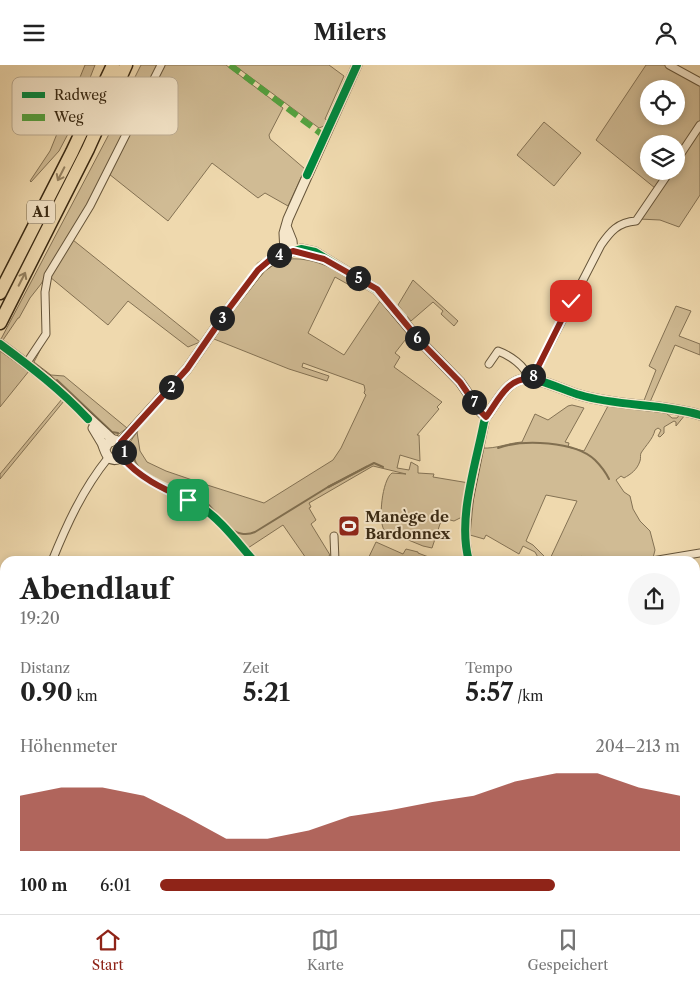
<!DOCTYPE html>
<html lang="de">
<meta charset="utf-8">
<style>
:root{--surface:#fff;--page:#f6f6f6;--text:#222;--muted:#767676;--line:#e0e0e0;--accent:#8f2418}
body{margin:0;font-family:"Libre Caslon Text",serif;background:var(--page);color:var(--text);height:100vh;display:flex;flex-direction:column;font-size:19px;white-space:nowrap}
*{box-sizing:border-box;margin:0}
p{font-size:16px;color:var(--muted)}
.icon{flex:none;width:28px;height:28px;fill:none;stroke:currentColor;stroke-width:2;stroke-linecap:round;stroke-linejoin:round}
.map{position:relative;flex:1;overflow:hidden}
.drawer{position:absolute;left:0px;top:491px;width:700px;height:359px;display:flex;flex-direction:column;background:var(--surface);border-radius:15px 15px 0 0;box-shadow:0 2px 8px #0003}
.drawer>*{flex:none}
.tools{position:absolute;left:640px;top:15px;display:grid;gap:10px}
.tools a{display:grid;place-items:center;width:45px;height:45px;border-radius:50%;background:var(--surface);box-shadow:0 2px 8px #0003;font-size:25px}
.pin{position:absolute;display:grid;place-items:center;width:42px;height:42px;color:#fff;margin:-21px;border-radius:10px;box-shadow:0 2px 8px #0006}
.km{position:absolute;width:25px;height:25px;margin:-12px;border-radius:50%;background:#222;color:#fff;font-size:14px;line-height:25px;text-align:center}
.round{display:grid;place-items:center;flex:none;width:52px;height:52px;border-radius:26px;background:var(--page)}
.summary{display:flex;align-items:center;justify-content:space-between;height:85px;padding:0 20px}
h1{font-size:28px;font-weight:700;line-height:38px}
.stats{display:grid;grid-template-columns:repeat(3,1fr);gap:8px;height:85px;padding:5px 20px}
.stats div{display:grid;align-content:center}
.stats b{font-size:25px;font-weight:700}
.stats small{font-size:14px;font-weight:400}
.stats p{font-size:14px}
.chart{height:140px;padding:10px 20px}
.chart p{display:flex;justify-content:space-between}
.chart svg{width:100%;height:90px;margin-top:5px;fill:var(--accent);opacity:.7}
ul{padding:0 20px;list-style:none;font-size:16px}
li{display:grid;grid-template-columns:80px 60px 1fr;align-items:center;height:38px}
li i{height:12px;border-radius:6px;background:var(--accent)}
header{display:flex;justify-content:space-between;align-items:center;height:65px;padding:0 20px;background:var(--surface);font-size:22px;font-weight:700}
.tab-bar{display:flex;justify-content:space-around;align-items:center;height:70px;border-top:1px solid var(--line);background:var(--surface);font-size:14px;color:var(--muted)}
.tab-bar a{display:grid;justify-items:center;gap:2px}
.tab-bar .active{color:var(--accent)}
.map>svg:first-child{display:block}
</style>
<header><svg class="icon" aria-label="menu" viewBox="0 0 24 24"><path d="M4 6h16M4 12h16M4 18h16"/></svg>Milers<svg class="icon" aria-label="person" viewBox="0 0 24 24"><circle cx="12" cy="8" r="4"/><path d="M4 21q1-7 8-7t8 7"/></svg></header>
<div class="map">
<svg width="700" height="849" viewBox="0 0 700 849">
<rect width="100%" height="100%" fill="#efd9ae"/>
<filter id="stains"><feTurbulence type="fractalNoise" baseFrequency=".004" numOctaves="4"/><feColorMatrix values="0 0 0 0 .2 0 0 0 0 .09 0 0 0 0 .02 0 0 0 .5 -.17"/></filter>
<radialGradient id="worn" r=".72"><stop offset=".6" stop-color="#630" stop-opacity="0"/><stop offset="1" stop-color="#630" stop-opacity=".3"/></radialGradient>
<path fill="#d0bb94" stroke="#847254" fill-rule="evenodd" d="M85,0H95L69,67L59,86L31,117L30,116L50,86Z
M141,0H158L87,140L41,219L30,233L19,253H18L3,275L1,274L137,16L134,14Z
M163,0H226L283,43L269,70L270,74L305,104L288,141L265,128L258,133L212,98L168,156L109,109Z
M234,0H329L344,11L325,54L327,55L324,61L319,63Z
M646,0H665L700,19V56L676,92V79H649V106H666L655,123L596,75ZM649,24H676V51H649Z
M544,57L581,88L554,121L517,90Z
M700,64V130L679,162L660,155L639,154L671,106H676V99Z
M73,175L200,277L188,282L128,236L108,260L50,212Z
M289,194C316,192 341,207 363,221L360,226L335,212L308,268L344,290L380,236L409,270L395,288L400,292L394,302L442,337L437,342L439,344L417,370H419L420,396L400,390L397,403L409,405L411,397L418,401V408L434,409L433,412L469,418L462,452L454,456L442,453L432,483L423,481L384,465C378,455 382,415 392,408L406,409L373,401L309,438L311,442L309,443L316,455L311,459L330,490L323,496H308L283,460L248,483C238,473 229,460 218,453C198,439 128,410 128,384C128,378 134,372 137,367L140,386L147,397L166,406L204,419L264,438L333,395L341,383L366,330L364,328L365,325L364,320L303,298L302,302L329,311L327,316L289,304L214,274L242,233L265,206L275,199ZM367,401V402L328,423L327,422Z
M413,215L458,256L454,261L441,249L443,246L433,237L411,256L398,240Z
M676,241L691,246L679,271L700,279V290L675,280L650,337L643,338L656,305L649,301Z
M46,274L34,297L51,310L64,311L127,363L116,371L110,370L61,320L31,297Z
M0,286L29,306L0,342Z
M62,334L64,336L0,414V409Z
M572,340L584,343L565,377L569,378L568,382L584,386L608,341L666,348L672,353H677L680,349L685,350L676,361V357L674,356L664,362V368L660,372L658,371L661,365L658,363L655,365C653,374 646,380 641,388C640,390 641,393 640,396C637,405 631,409 624,413L621,411L616,415L624,427L630,431L633,444L640,456L650,466L655,485L653,493C641,498 619,500 607,493L598,496H582V491L576,496H549L577,436L546,430L526,476L533,480L549,496H540L535,487L523,481L519,489L486,470L484,474L470,470L475,419L482,383C496,384 508,378 522,377L535,349L548,355L568,341Z
M376,477L403,489L406,484L418,487V488L439,496H367Z
M5,652V675L0,670V656Z
M695,828L700,837V849H643L640,845H695Z
M252,845H502L505,849H484L483,845L459,849H253Z"/>
<g fill="none" stroke-linecap="round" stroke-linejoin="round">
<path stroke="#816f50" stroke-width="2" d="M57,315L112,367L118,368
M130,379C137,388 129,395 144,408
M498,383C523,374 575,376 595,395C600,400 606,408 609,414
M190,432L206,437L225,458
M228,461C235,469 246,471 255,467L328,422L374,398L383,402"/>
<g stroke="#66553a" stroke-width="9">
<path id="minor" d="M669,0L700,17
M676,96L700,60
M26,299L46,269L45,227L48,210L90,141L161,0
M489,299L498,286C509,290 526,301 528,313
M532,314L601,180C610,167 618,157 636,156L670,106
M122,392C142,418 173,424 200,441C221,455 237,477 254,496
M334,471L335,496
M52,496C67,459 83,424 108,393
M469,496L465,469L468,441L486,352
M652,496L700,488
M0,575L5,576
M0,593L5,587
M695,678L700,677
M189,849L203,845"/>
</g>
<g stroke="#66553a" stroke-width="11">
<path id="tertiary" d="M286,161L292,176L293,186
M285,188L284,168L288,154L357,0
M0,279L48,315L113,375
M93,363C96,368 99,373 102,378C106,387 107,399 121,393L125,385L122,378L115,375L108,378L105,384
M121,377L187,304L227,246L261,202L275,192L301,184L315,187L377,225L420,276L460,317L480,346L486,352C496,339 505,318 522,314C536,311 565,326 580,330C619,342 661,338 700,350"/>
</g>
<g stroke="#392913" stroke-width="15">
<path id="motorway" d="M0,228L72,87L113,0
M0,258L88,84L126,0"/>
</g>
<use href="#minor" stroke="#f5e6ca" stroke-width="7"/>
<use href="#tertiary" stroke="#f5e6ca" stroke-width="9"/>
<use href="#motorway" stroke="#efd9ae" stroke-width="12"/>
<path stroke="#53a33f" stroke-width="6" stroke-dasharray="12 6" stroke-linecap="butt" d="M230,0L324,71
M695,801H700
M695,828L700,837"/>
<g stroke="#f5e6ca" stroke-width="11">
<path id="cycleway" d="M307,110L357,0
M0,279C31,302 61,325 88,354
M136,361L187,304L227,246L258,205L267,197L279,190L301,184L315,187L377,225L402,253
M122,392C142,418 173,424 200,441C221,455 237,477 254,496
M469,496C457,454 476,399 484,357L486,352C496,339 505,318 522,314C536,311 565,326 580,330C619,342 661,338 700,350"/>
</g>
<use href="#cycleway" stroke="#00873e" stroke-width="8"/>
</g>
<defs><path id="oneway-shaft" d="M-6 0H5M1.5-3L5.5 0L1.5 3" fill="none" stroke-width="1.6" stroke-linecap="round" stroke-linejoin="round" transform="scale(1.25)"/></defs>
<g stroke="#948160">
<use href="#oneway-shaft" transform="translate(61 109) rotate(117)"/>
<use href="#oneway-shaft" transform="translate(22 214) rotate(-63)"/>
</g>
<g fill="none" stroke-linecap="round" stroke-linejoin="round">
<g stroke="#fff" stroke-width="10">
<path id="route" d="M188,435C164,424 139,413 122,392L125,385L121,377L187,304L227,246L258,205L271,194L293,186L324,194L377,224L420,276L460,317L480,346L486,352C498,336 508,311 532,314L571,236"/>
</g>
<use href="#route" stroke="#8f2418" stroke-width="6"/>
</g>
<defs>
<g id="stadium-square" transform="scale(1.125)"><rect x="-9" y="-9" width="18" height="18" rx="4" fill="#8f2418" stroke="#f5e6ca"/><path d="M0-5a6.5 5 0 1 0 0 10a6.5 5 0 1 0 0-10ZM-3.5-1.8h7v3.6h-7Z" fill="#fff"/></g>
</defs>
<g fill-rule="evenodd">
<use href="#stadium-square" x="349" y="461"/>
</g>
<g text-anchor="middle" stroke-width="4" stroke-linejoin="round" paint-order="stroke">
<rect fill="#f5e6ca" stroke="#71624a" stroke-width="1" x="27" y="135.5" width="28" height="23" rx="4"/>
<g font-size="14" font-weight="bold" fill="#392913">
<text x="41" y="152">A1</text>
</g>
<g font-size="15" font-weight="bold" fill="#392913" stroke="#f5e6ca" text-anchor="start">
<text x="365" y="457">Manège de<tspan x="365" dy="17">Bardonnex</tspan></text>
</g>
</g>
<rect x="12" y="12" width="166" height="58" rx="8" fill="#f5e6ca" stroke="#bdad93" stroke-width="1"/>
<rect x="22" y="27" width="23" height="6" fill="#00873e"/>
<rect x="22" y="49" width="23" height="7" fill="#53a33f"/>
<g font-size="14" fill="#392913">
<text x="54" y="35">Radweg</text>
<text x="54" y="57">Weg</text>
</g>
<rect width="100%" height="100%" filter="url(#stains)"/>
<rect width="100%" height="100%" fill="url(#worn)"/>
</svg>
<div class="tools">
<a><svg class="icon" aria-label="locate" viewBox="0 0 24 24"><circle cx="12" cy="12" r="6"/><path d="M12 2v4M12 18v4M2 12h4M18 12h4"/></svg></a>
<a><svg class="icon" aria-label="layers" viewBox="0 0 24 24"><path d="M12 4l9 5-9 5-9-5zM3 14l9 5 9-5"/></svg></a>
</div>
<div class="pin" style="left:188px;top:435px;background:#1e9e55"><svg class="icon" aria-label="arrive" viewBox="0 0 24 24"><path d="M6 21V4h12l-3 4 3 4H6"/></svg></div>
<div class="pin" style="left:571px;top:236px;background:#d93025"><svg class="icon" aria-label="check" viewBox="0 0 24 24"><path d="M5 12l5 5 9-10"/></svg></div>
<b class="km" style="left:124px;top:387px">1</b>
<b class="km" style="left:171px;top:322px">2</b>
<b class="km" style="left:222px;top:253px">3</b>
<b class="km" style="left:279px;top:190px">4</b>
<b class="km" style="left:358px;top:213px">5</b>
<b class="km" style="left:417px;top:273px">6</b>
<b class="km" style="left:474px;top:337px">7</b>
<b class="km" style="left:533px;top:311px">8</b>
<section class="drawer">
<div class="summary"><div><h1>Abendlauf</h1><p>19:20</p></div><a class="round"><svg class="icon" aria-label="share" viewBox="0 0 24 24"><path d="M12 15V3M7 8l5-5 5 5M5 13v7h14v-7"/></svg></a></div>
<div class="stats">
<div><p>Distanz</p><b>0.90<small> km</small></b></div>
<div><p>Zeit</p><b>5:21</b></div>
<div><p>Tempo</p><b>5:57<small> /km</small></b></div>
</div>
<div class="chart"><p><span>Höhenmeter</span>204–213 m</p>
<svg viewBox="0 0 160 44" preserveAspectRatio="none"><path d="M0 44V17L10 13L20 13L30 17L40 27L50 38L60 38L70 34L80 27L90 24L100 20L110 17L120 10L130 6L140 6L150 13L160 17V44z"/></svg>
</div>
<ul>
<li><b>100 m</b>6:01<i style="width:76%"></i></li>
</ul>
</section>
</div>
<nav class="tab-bar">
<a class="active"><svg class="icon" aria-label="home" viewBox="0 0 24 24"><path d="M3 11l9-7 9 7M6 9v11h12V9"/></svg>Start</a>
<a><svg class="icon" aria-label="map" viewBox="0 0 24 24"><path d="M3 6l6-2 6 2 6-2v14l-6 2-6-2-6 2zM9 4v14M15 6v14"/></svg>Karte</a>
<a><svg class="icon" aria-label="saved" viewBox="0 0 24 24"><path d="M7 4h10v16l-5-4-5 4z"/></svg>Gespeichert</a>
</nav>
